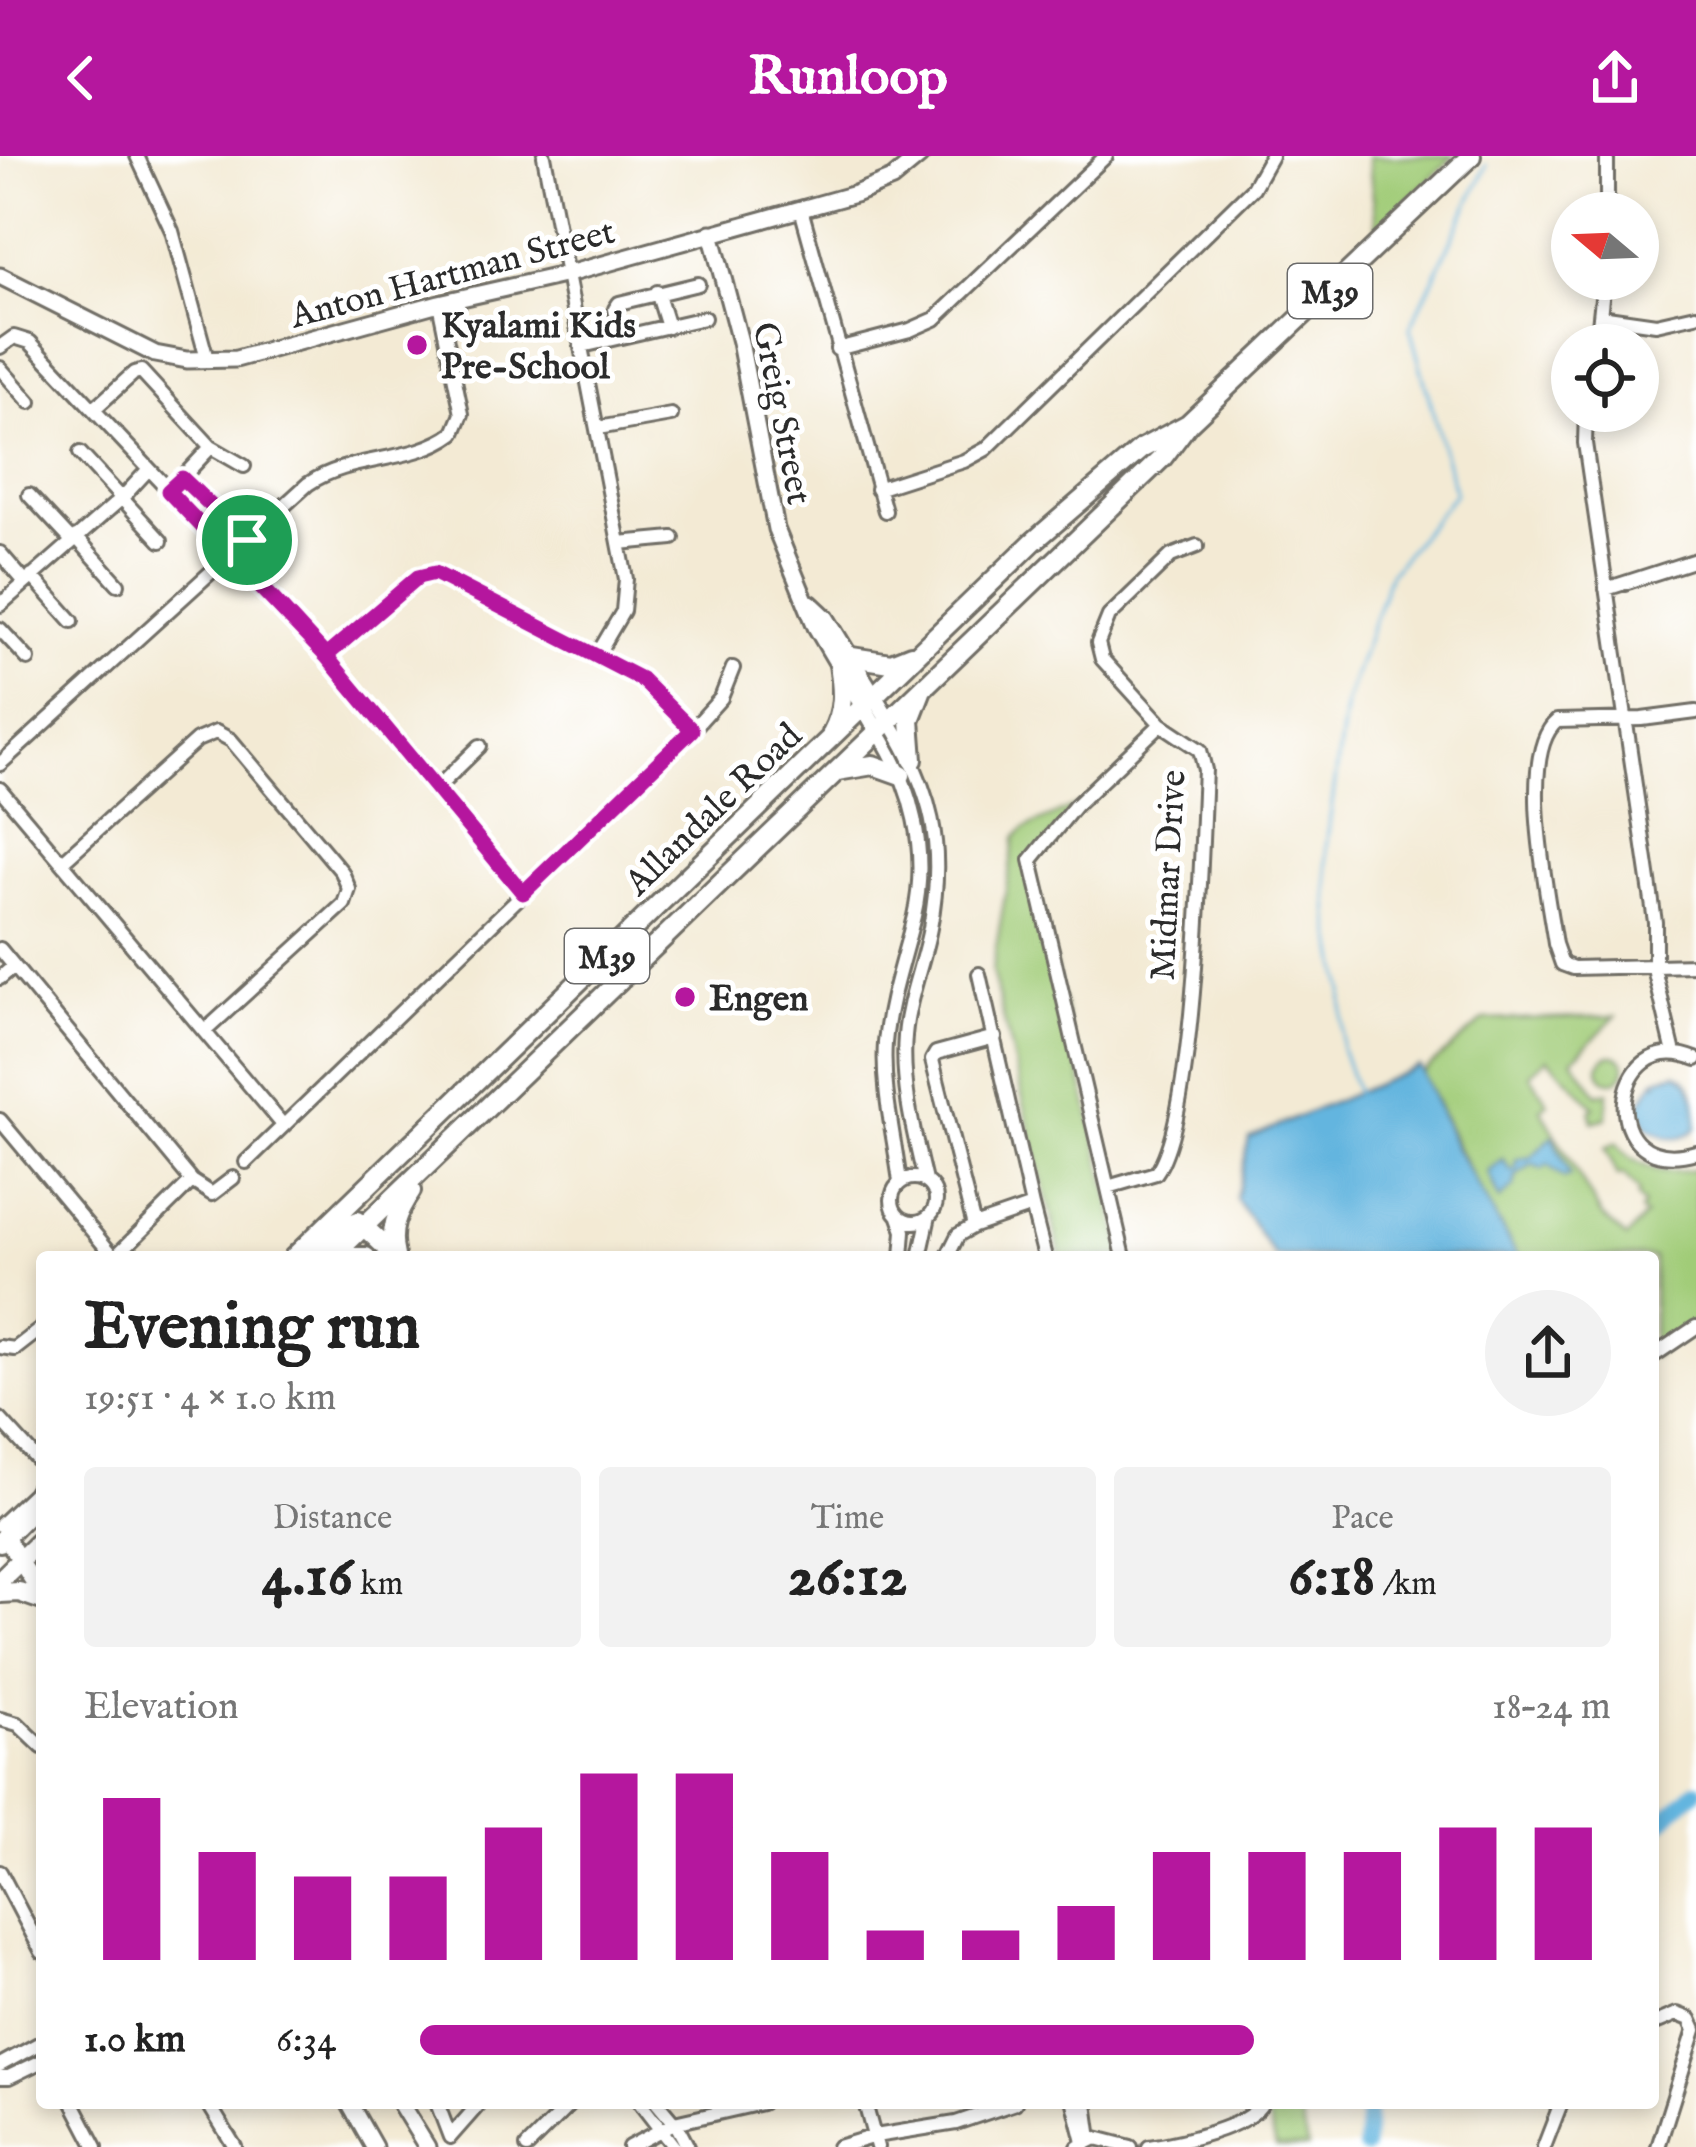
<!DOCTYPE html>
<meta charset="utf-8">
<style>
:root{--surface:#fff;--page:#f2f2f2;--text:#222;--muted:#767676;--accent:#b5179e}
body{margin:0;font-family:"IM FELL English",serif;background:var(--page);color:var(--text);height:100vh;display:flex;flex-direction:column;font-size:45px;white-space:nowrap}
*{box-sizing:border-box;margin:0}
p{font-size:39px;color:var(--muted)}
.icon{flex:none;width:66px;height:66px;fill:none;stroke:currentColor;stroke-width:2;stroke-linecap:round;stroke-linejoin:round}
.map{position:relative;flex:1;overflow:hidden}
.panel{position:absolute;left:36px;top:1095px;width:1623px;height:858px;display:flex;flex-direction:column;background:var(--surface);border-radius:12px;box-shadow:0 6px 18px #0003}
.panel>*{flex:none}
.needle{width:78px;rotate:289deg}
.controls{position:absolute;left:1551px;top:36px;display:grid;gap:24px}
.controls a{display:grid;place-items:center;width:108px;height:108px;border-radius:50%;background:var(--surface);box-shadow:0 6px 18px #0003;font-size:60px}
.pin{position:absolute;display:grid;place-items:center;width:102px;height:102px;color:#fff;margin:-51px;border:6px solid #fff;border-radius:50%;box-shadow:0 3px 12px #0007}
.round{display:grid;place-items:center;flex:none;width:126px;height:126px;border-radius:63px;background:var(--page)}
.summary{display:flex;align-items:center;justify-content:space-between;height:204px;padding:0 48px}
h1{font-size:66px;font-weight:800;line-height:90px}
.stats{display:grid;grid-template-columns:repeat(3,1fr);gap:18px;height:204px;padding:12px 48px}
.stats div{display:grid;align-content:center;border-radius:12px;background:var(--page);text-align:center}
.stats b{font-size:60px;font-weight:800}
.stats small{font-size:33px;font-weight:400}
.stats p{font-size:33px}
.chart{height:336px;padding:24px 48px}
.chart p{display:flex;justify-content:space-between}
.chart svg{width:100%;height:216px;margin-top:12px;stroke:var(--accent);stroke-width:6}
ul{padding:0 48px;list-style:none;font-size:39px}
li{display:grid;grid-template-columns:192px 144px 1fr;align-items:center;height:90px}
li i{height:30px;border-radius:15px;background:var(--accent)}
header{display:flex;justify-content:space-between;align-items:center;height:156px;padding:0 48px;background:var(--accent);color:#fff;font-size:54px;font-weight:800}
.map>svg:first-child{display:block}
</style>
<header><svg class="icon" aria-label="back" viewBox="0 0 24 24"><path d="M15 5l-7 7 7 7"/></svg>Runloop<svg class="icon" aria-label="share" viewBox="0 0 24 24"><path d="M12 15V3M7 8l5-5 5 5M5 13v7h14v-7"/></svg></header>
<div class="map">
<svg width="1696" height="1991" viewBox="0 0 1696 1991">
<rect width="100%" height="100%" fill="#fff"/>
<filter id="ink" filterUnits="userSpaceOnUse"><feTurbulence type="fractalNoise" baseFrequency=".00833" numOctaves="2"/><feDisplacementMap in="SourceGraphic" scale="24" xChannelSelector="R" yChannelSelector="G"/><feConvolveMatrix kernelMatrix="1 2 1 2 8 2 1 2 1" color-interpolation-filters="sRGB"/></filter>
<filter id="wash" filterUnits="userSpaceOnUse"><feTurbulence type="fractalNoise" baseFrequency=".004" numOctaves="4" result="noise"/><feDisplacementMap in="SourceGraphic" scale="48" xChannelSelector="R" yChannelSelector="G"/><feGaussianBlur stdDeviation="2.7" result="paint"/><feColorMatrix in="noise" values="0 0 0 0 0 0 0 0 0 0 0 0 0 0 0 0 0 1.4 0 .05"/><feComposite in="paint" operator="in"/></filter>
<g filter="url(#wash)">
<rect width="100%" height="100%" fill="#f3ead4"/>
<path fill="#a1cc78" stroke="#667c52" stroke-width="3" d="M1368,0H1454L1377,74Z
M1075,650L1031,710L1124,1101H1061L992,815L1015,682L1024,673Z
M1616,860L1573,903L1597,938L1608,936L1607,962L1593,966L1590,955L1594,951L1548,902L1530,918L1548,947L1541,953L1601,1059L1626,1082L1645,1060L1640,1055L1644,1049L1637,1041L1639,1036L1623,1018L1618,1020L1605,993L1616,987C1637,1014 1664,1019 1696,1014V1171L1653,1201V1101H1518L1472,1021L1422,917L1484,864Z
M1599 912a13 13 0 1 1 26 0a13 13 0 1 1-26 0Z
M1265,1947H1297L1308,1991H1276Z"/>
<path fill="#64b5df" stroke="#487085" stroke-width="3" d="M1419,910L1456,993L1518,1101H1275L1236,1043L1249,982Z
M1676,917C1696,924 1696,948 1696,972C1680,989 1665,983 1647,971L1639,950L1655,924L1658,928L1657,922Z
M1553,980L1570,1019L1564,1022L1548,1009L1542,1013L1532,1008L1516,1020L1514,1030L1499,1044L1488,1016L1503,1004L1511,1015L1516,1014L1517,1004L1531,1001Z"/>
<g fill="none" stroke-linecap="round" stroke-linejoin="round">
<path stroke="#64b5df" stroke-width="3" d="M1357,938L1341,892L1343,835L1330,762L1326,691L1346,546L1390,417L1455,337L1410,172L1487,9"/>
<path stroke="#64b5df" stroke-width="16" d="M1653,1674L1696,1634
M1365,1991L1368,1947"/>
</g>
</g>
<g filter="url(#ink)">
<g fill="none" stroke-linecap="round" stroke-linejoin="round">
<g stroke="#716e66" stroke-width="18">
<path id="minor" d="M137,0L172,75L207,203
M544,0L626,423L623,455L597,499
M1607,0V57
M801,53L885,355
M657,136L668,171
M1600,160L1656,168L1696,159
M621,181L615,153L619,147L698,128
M1597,189L1604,123
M582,190L704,162
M0,191L14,181L30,186L325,500L523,737
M837,193L910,174L935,163L1106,0
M0,212L30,246
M94,253L134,217L141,215L211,291L244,310
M1586,255L1585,287L1655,766V817L1674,897
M598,272L671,259
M80,297L161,385
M182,323L247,384
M179,325L211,291
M877,333L964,305L986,293L1253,32L1271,0
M29,339L72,385
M76,381L118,428
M619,387L673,382
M0,397L25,426
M32,420L72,465
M1606,433L1696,404
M0,449L122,342L147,315
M0,473L28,503
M325,500L419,420L435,417L641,523L692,574
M1696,556L1642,563L1557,565C1517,598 1548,740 1555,788L1562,808L1573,812L1696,809
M888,563C932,634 946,689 930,772C923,808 908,843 905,880C901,928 914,978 925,1025
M876,573C912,628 929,695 914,760C904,802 889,843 885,887C882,933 894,980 900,1026L895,1033
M0,608L308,328C352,298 413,308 454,277L462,258L439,147
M437,632L480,590
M0,633L283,969
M63,705L197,584L216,576L231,584L342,716L349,733L344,748L205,875
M0,793L192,1025L212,1038L233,1022
M0,822L14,810
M1696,903C1608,867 1594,1025 1696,996
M0,964L114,1101
M246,1006L692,574L721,542L733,512
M892 1044a22 22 0 1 1 44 0a22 22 0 1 1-44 0Z
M1108,1031L1156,1017C1196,962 1201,693 1205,614L1200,594L1161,568L1102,503L1098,487L1109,460L1171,400L1197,390
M1032,1050L1045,1101
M899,1061L904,1075L902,1101
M974,1070L1032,1050L979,818
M115,1101L192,1025
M920,1101L929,1060
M947,1101L958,1079L974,1070L932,904L936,897L995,881
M1124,1101L1031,704L1075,650L1161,568
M0,1191L15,1193L42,1172
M1653,1200L1696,1171
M0,1263L42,1309
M0,1369L34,1337L42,1324
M0,1563L18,1568L42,1591
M0,1716L42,1796
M1653,1868L1677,1858L1690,1863L1695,1874L1658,1991
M0,1909L42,1886
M0,1921H9L42,1905
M73,1947L96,1991
M208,1947L235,1991
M437,1947L450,1981L480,1947
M640,1947L674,1991
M657,1947L678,1972L688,1991
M865,1947L877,1991
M1074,1947L1084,1986
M1086,1947L1091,1983
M527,1991L571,1947
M629,1991L674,1967L762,1947
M838,1991L875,1980L956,1967L1015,1947
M1078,1991L1096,1982L1131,1991
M1149,1991C1177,1987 1250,1971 1262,1947
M1544,1991L1561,1947"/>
</g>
<g stroke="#716e66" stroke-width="21">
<path id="tertiary" d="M711,77L740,186L776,373L816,471L876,573
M0,120L155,198L187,204L236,203L439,147L568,118L855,38L892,23L920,0
M810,447L826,462L888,563
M5,1380L42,1440
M349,1947L374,1991
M400,1947L427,1991"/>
</g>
<g stroke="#716e66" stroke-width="24">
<path id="primary" d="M852,501L891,507L911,499
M832,577C845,552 843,535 839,508
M913,604L910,564L921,536
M837,615L873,609L901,619
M395,1100C389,1074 396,1057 411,1035
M294,1101L1033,386L1141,293L1188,268
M315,1101L348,1069L358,1065L392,1097
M332,1101L1163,301L1188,268L1471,0
M349,1101H366
M0,1386L42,1344
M0,1424L42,1383
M0,1437L19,1436L42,1444"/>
</g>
<use href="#minor" stroke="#fff" stroke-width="12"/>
<use href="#tertiary" stroke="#fff" stroke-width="15"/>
<use href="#primary" stroke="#fff" stroke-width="18"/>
</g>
</g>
<g fill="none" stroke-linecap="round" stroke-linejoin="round" filter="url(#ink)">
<g stroke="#fff" stroke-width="24">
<path id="route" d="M247,384L182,322L168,335L326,500L523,737L692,574L641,523L435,417L418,421L326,500L232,398L247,384"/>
</g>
<use href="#route" stroke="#b5179e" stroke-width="15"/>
</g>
<g fill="#b5179e" stroke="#fff" stroke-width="4.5">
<circle cx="417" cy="189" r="12"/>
<circle cx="685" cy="841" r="12"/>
</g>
<g text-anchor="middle" stroke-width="10" stroke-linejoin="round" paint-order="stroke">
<g fill="#fff" stroke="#6b6b6b" stroke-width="3">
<rect x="1288" y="108" width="84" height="54" rx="9"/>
<rect x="565" y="773" width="84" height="54" rx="9"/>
</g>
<g font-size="33" font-weight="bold" fill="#2b2b2b">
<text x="1330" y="147">M39</text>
<text x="607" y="812">M39</text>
</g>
<g font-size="36" fill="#2b2b2b" stroke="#fff">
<text transform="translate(452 116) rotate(-15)" y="13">Anton Hartman Street</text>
<text transform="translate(784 257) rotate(79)" y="13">Greig Street</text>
<text transform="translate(712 652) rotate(-44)" y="13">Allandale Road</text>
<text transform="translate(1166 719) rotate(-87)" y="13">Midmar Drive</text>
</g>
<g font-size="36" font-weight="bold" fill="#2b2b2b" stroke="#fff" text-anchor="start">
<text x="441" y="181">Kyalami Kids<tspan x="441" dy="41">Pre-School</tspan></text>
<text x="709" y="854">Engen</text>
</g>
</g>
</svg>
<div class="controls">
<a><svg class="needle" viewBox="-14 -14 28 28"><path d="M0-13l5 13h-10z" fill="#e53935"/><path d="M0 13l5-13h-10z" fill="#767676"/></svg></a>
<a><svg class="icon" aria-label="locate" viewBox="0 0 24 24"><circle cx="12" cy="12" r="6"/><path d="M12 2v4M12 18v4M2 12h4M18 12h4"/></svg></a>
</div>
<div class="pin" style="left:247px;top:384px;background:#1e9e55"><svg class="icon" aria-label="arrive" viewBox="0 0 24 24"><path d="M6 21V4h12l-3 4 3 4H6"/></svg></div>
<section class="panel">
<div class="summary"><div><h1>Evening run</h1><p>19:51 · 4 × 1.0 km</p></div><a class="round"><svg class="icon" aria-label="share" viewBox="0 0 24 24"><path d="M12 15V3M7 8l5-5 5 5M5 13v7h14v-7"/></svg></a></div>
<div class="stats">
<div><p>Distance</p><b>4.16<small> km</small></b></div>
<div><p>Time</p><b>26:12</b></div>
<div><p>Pace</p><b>6:18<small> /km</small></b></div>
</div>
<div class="chart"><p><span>Elevation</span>18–24 m</p>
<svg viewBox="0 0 160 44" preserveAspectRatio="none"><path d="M5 44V11M15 44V22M25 44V27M35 44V27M45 44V17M55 44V6M65 44V6M75 44V22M85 44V38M95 44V38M105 44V33M115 44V22M125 44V22M135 44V22M145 44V17M155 44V17"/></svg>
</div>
<ul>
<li><b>1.0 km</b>6:34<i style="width:70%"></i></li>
</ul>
</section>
</div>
